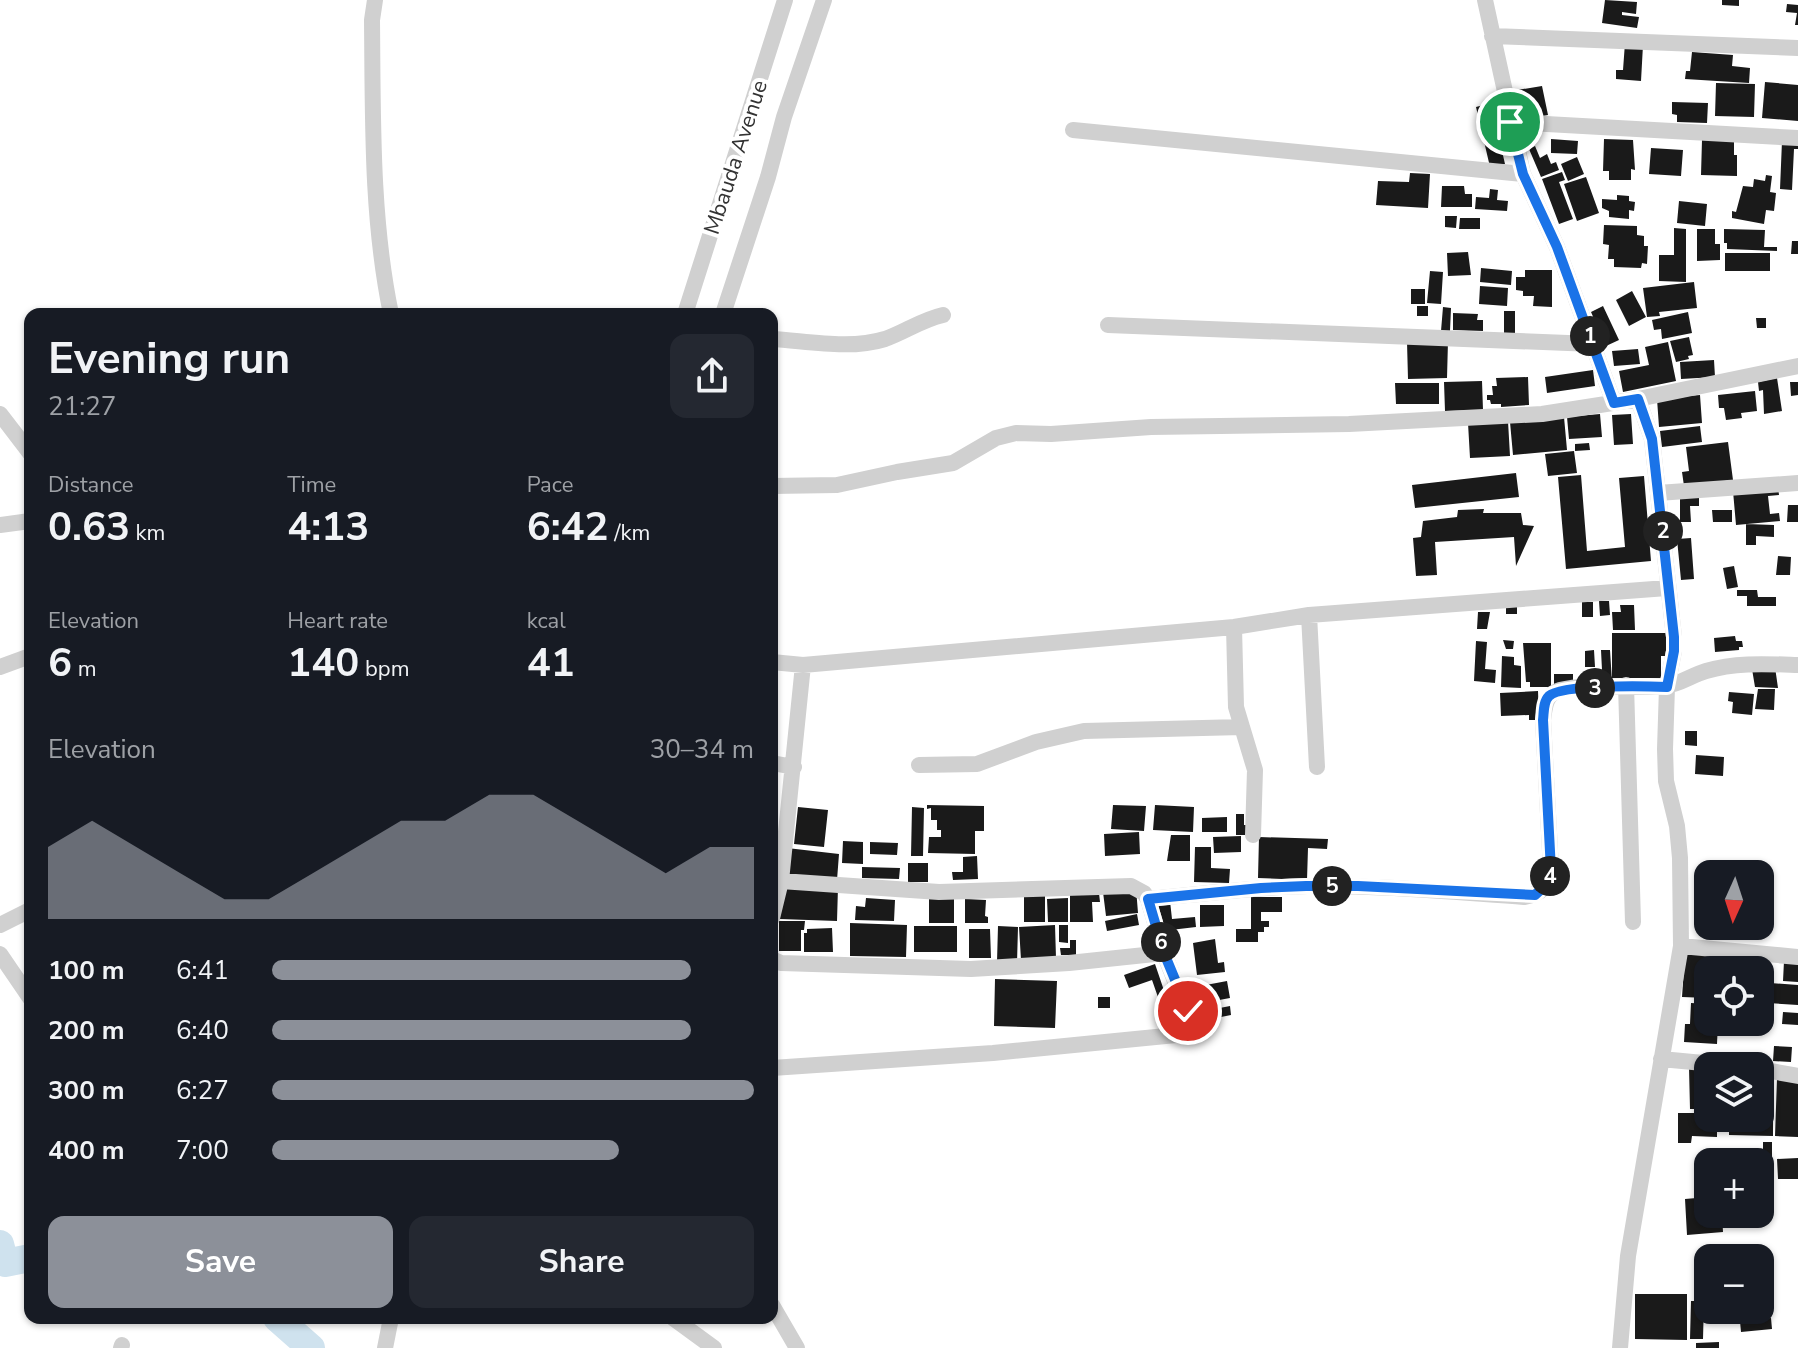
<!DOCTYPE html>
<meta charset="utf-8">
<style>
:root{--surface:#171b24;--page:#242831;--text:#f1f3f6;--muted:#9ea1a6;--accent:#8c9099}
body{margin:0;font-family:"Nunito Sans",sans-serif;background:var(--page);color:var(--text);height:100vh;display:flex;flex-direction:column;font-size:30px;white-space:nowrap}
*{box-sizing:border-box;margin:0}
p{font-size:26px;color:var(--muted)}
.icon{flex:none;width:44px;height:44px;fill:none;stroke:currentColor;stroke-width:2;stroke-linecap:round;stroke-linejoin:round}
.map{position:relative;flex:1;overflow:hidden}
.panel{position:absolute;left:24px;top:308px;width:754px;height:1016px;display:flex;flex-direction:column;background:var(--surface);border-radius:16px;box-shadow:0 2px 6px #0004}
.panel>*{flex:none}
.needle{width:52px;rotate:183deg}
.controls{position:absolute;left:1694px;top:860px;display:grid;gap:16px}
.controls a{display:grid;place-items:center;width:80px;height:80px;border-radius:16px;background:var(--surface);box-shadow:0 2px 6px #0004;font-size:40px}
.pin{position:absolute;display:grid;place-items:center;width:68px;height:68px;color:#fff;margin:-34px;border:4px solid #fff;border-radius:50%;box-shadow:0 2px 8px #0007}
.km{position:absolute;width:40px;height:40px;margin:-20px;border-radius:50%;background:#222;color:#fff;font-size:22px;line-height:40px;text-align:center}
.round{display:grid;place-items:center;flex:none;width:84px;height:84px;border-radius:16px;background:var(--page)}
.head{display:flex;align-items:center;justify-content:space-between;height:136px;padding:0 24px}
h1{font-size:44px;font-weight:700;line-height:60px}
.metrics{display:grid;grid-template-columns:repeat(3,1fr);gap:12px;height:136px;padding:8px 24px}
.metrics div{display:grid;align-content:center}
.metrics b{font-size:40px;font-weight:700}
.metrics small{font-size:22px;font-weight:400}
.metrics p{font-size:22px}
.chart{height:224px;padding:16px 24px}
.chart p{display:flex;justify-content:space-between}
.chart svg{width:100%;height:144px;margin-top:8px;fill:var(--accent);opacity:.7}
.cta{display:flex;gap:16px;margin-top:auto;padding:16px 24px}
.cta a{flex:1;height:92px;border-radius:16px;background:var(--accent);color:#fff;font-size:32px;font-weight:700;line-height:92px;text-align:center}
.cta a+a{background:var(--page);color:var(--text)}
ul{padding:0 24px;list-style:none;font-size:26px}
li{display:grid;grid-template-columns:128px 96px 1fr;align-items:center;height:60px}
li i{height:20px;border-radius:10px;background:var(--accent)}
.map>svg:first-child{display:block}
</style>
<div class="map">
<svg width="1798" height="1348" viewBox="0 0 1798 1348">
<rect width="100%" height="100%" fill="#fff"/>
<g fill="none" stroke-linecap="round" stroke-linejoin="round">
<path stroke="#cfe2ee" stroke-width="28" d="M0,1244L5,1263L30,1258
M277,1318L311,1348"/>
</g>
<path fill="#1a1a1a" d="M1605,0L1637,2L1636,14L1622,12V15L1639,17L1637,28L1602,23Z
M1722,0H1739V6L1722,5Z
M1787,4L1798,5V25H1795L1797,13L1786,12Z
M1625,43L1643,45L1641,81L1616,79V70H1623Z
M1692,52L1733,55L1732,66L1750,68L1749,83L1685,79L1686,71H1690Z
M1765,82L1798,85V121L1762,118Z
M1716,83L1755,84L1754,117L1715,116Z
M1542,86L1548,115L1523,119L1517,90Z
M1672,102L1708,103L1707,123L1677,122V115L1672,114Z
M1491,103L1505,164L1490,167L1476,107Z
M1551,139L1578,141L1577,154L1551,153Z
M1604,139L1633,140L1635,170L1631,169V180H1609V171H1603Z
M1702,140L1734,141V155H1737V176L1701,175Z
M1782,141L1798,142V149H1794L1792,190L1780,189Z
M1535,146L1540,158L1547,154L1551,164L1556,162L1559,170L1541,177L1529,149Z
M1651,148L1683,150L1681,176L1649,174Z
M1577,157L1584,174L1568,181L1561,164Z
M1562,172L1565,180L1559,182L1573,219L1559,224L1542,179Z
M1410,173L1430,174L1428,208L1376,205L1378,181L1409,182Z
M1766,175L1772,176L1770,192L1776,193L1774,211L1766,210L1764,224L1732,218V211L1736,212L1743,186L1753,187L1754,179L1765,181Z
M1586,177L1599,213L1577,221L1564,184Z
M1442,186H1464L1465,194H1472V207H1441Z
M1490,189L1498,190L1497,200L1508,201L1507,211L1475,209L1476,197L1489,198Z
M1617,195L1629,196V201L1635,202L1634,211L1629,210V219L1609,217V211L1602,208V199L1617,200Z
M1679,201L1707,204L1705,226L1677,223Z
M1445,216H1457L1456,228L1445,227Z
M1460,218H1480V229H1459Z
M1604,225L1637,226V235L1644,236V246H1648L1647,264L1642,263L1641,268L1614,267V259H1608L1609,245L1603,244Z
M1674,228L1686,229V282L1659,281V255H1674Z
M1697,229H1715V244H1720V260L1697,261Z
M1724,229L1765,230L1764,247H1777V251L1727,249V243H1724Z
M1792,241H1798V254H1791Z
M1468,252L1471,275L1448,276L1447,253Z
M1725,253H1770V271H1725Z
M1481,268L1512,271L1511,285L1480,282Z
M1525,270H1552V307L1533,306L1534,296H1523V291L1516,290V277H1525Z
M1430,271L1443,272L1441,304L1427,303Z
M1694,282L1697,308L1659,312L1660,316L1647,317L1643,288Z
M1480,286L1508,288L1507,306L1479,304Z
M1411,289H1425V304H1411Z
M1632,291L1646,317L1629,326L1616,300Z
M1417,306H1428V316H1417Z
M1603,306L1619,340L1606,346L1591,312Z
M1443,307L1451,308L1450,331H1441Z
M1504,311H1515V335L1504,334Z
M1688,312L1692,333L1662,339L1661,329L1654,330L1652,320Z
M1453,313L1478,314L1477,320H1483V331L1453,330Z
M1756,318H1766V328H1757Z
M1689,337L1693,355L1688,356L1689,359L1676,362L1670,341Z
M1448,341L1447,378L1408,379L1407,342Z
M1668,342L1676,381L1623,392L1619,371L1649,365L1645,347Z
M1638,349L1640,364L1614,366L1612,351Z
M1714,360L1715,377L1681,379L1680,362Z
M1593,370L1595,386L1547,393L1545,377Z
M1528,377L1529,405L1501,407V404H1491L1490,400H1487V395H1493L1492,386H1497L1496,378Z
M1777,378L1782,411L1764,414L1763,390L1759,391L1758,382Z
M1482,381L1483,410L1445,411L1444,382Z
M1790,382H1798V395L1791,396Z
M1395,383H1439V404H1396Z
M1755,391L1757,411L1741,413L1742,418L1726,420L1724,408H1719L1718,395Z
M1700,395L1702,423L1659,427L1657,399Z
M1600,414L1602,437L1569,439L1567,417Z
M1631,414L1633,444L1614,445L1612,415Z
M1564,417L1567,450L1513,455L1510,422Z
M1508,421L1510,456L1470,458L1468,423Z
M1700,426L1702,442L1662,447L1660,431Z
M1728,442L1733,480L1684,486L1682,472L1689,471L1686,447Z
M1589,443L1590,450L1575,451V444Z
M1574,451L1577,473L1548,476L1545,454Z
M1516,473L1519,497L1415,508L1412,485Z
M1581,475L1587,551L1625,547L1619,478L1644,476L1651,561L1566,569L1558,477Z
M1778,487L1779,495L1768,496L1770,514L1779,513L1780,521L1736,525L1733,491Z
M1699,494V506H1690L1691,522H1680V495Z
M1788,505H1798V522H1787Z
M1484,509L1483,513H1521L1523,525L1534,526L1516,566L1514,537L1435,542L1437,575L1416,576L1413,538L1421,537L1423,521L1457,517L1458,510Z
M1712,510H1732V522H1713Z
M1746,524L1774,525V537L1756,536V545H1746Z
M1691,538L1694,579L1681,580L1677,539Z
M1778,556L1791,557L1790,575H1776Z
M1734,566L1738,587L1727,589L1723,568Z
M1737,590H1757L1758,597H1776V606H1747V596H1737Z
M1599,601H1609L1610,615L1600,616Z
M1582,602H1593V617H1582Z
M1506,603H1517V614H1506Z
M1620,605H1634L1635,630H1613L1612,612H1621Z
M1478,612H1490L1487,629H1477Z
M1612,633H1669L1670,656H1661V678H1612Z
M1735,636L1736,641H1742L1743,647H1739V650L1715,652L1714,638Z
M1503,640L1514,641L1513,649H1506Z
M1476,641L1487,642L1485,669L1496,670L1495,683L1474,681Z
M1523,643H1551V687H1530V682H1526Z
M1594,650L1595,667H1585V651Z
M1601,650H1610L1612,682L1586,683V671L1602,670Z
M1502,656L1514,657V665L1521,666V688L1501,687Z
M1775,667L1778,688L1755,687L1752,669Z
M1554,674H1573V687H1554Z
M1758,689H1775L1774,710L1755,709Z
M1538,691L1539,720H1529V715L1501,716L1500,693Z
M1729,692L1754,694L1752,715L1732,713L1733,702L1728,701Z
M1685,731H1697V746L1685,745Z
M1696,755L1724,757L1723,776L1695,774Z
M927,805L984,806V831H975V854L928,853L929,837H941V830H937V820H931V808L927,809Z
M1113,805L1146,806L1144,831L1111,829Z
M1155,805L1194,807L1193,832L1153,830Z
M798,807L828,810L824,847L794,844Z
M912,807L924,808L923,856H911Z
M1236,814H1244V825H1251V835H1236Z
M1227,817V832H1202V818Z
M1139,832L1140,854L1105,856L1104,834Z
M1171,835H1190V861H1167Z
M1241,836V852L1214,853L1213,837Z
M1259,837L1328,839L1327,849L1308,848L1307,880L1258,878Z
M843,841L863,842V864L842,863Z
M870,842L898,843L897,855L870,854Z
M1195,847H1211V868L1230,869L1229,883L1194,882Z
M787,848L839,854L837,880L784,875Z
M977,856L978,879L953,880L952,872H963V857Z
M908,863H928V882H908Z
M862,867L900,868L899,879L862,878Z
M781,885L838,887L837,921L780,919Z
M1136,888L1138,913L1106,916L1103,892Z
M1024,891H1045V922H1024Z
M1070,893H1099L1100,902H1092L1093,922H1070Z
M929,895H954V923H929Z
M1251,897H1282V912H1261V921H1269V927H1264V932H1258V942H1236V929H1251Z
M866,898L895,900L894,921L855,920L856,906L865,907Z
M1068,898V922H1048L1047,899Z
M965,899L986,900L985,916L988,917V923H965Z
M1170,901L1172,919L1195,917L1196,927L1162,931L1158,903Z
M1200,905H1224V926L1200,927Z
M1137,914L1139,925L1107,931L1105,921Z
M779,921H805L804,930H801V951H779Z
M850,923L907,925L906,957L850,956Z
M1055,925L1056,958L1021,960L1019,927Z
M1059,925H1068V943L1059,942Z
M914,926H957V952H914Z
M998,926L1018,927L1017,963L997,962Z
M832,928L833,952H804V933H807V929Z
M969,929H990L991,958H969Z
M1215,939L1218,963L1224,962L1225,972L1197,975L1193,943Z
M1070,940H1076V955H1061L1060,948H1070Z
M1685,954L1723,956L1722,970H1708V998L1682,997Z
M1727,955L1765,956L1762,1000H1760V970H1726Z
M1784,961L1798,962V982L1783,981Z
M1155,964L1173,1017L1166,1020L1152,980L1129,988L1124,975Z
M995,979L1057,981L1055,1028L994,1026Z
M1227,981L1230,998L1192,1005L1190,988Z
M1770,983L1798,985V1005L1768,1003Z
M1098,997H1110V1008H1098Z
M1691,1003L1708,1004V1022H1718L1717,1044L1684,1042L1685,1024H1690Z
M1230,1006L1231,1015L1196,1022L1194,1013Z
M1783,1012L1798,1013V1025L1782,1024Z
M1774,1046L1792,1047L1791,1062L1773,1061Z
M1689,1067H1708V1109H1690Z
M1760,1072L1774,1073L1772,1102L1760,1101Z
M1777,1078L1798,1079V1137L1775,1136Z
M1760,1104H1773V1136L1729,1135V1118H1760Z
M1678,1113H1708V1118H1717V1137L1692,1136L1691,1143H1678Z
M1763,1142H1772V1181H1760L1759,1152H1763Z
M1798,1158V1179H1778L1777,1159Z
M1708,1197V1214H1722L1723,1232L1687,1235L1685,1199Z
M1635,1294H1687V1340L1635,1339Z
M1691,1301H1704L1703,1339H1690Z
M1739,1310H1760L1761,1319L1771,1318L1772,1329L1741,1332Z
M1719,1342V1348H1696V1343Z"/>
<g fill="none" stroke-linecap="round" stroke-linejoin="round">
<path stroke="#d0d0d0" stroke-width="16" d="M375,0L372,20C373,118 371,218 391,314
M1485,0L1523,174L1557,247L1614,403
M1492,36L1798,48
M1510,122L1798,138
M1073,130L1523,174
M685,314L785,0
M723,314L768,177L784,117L824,0
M1108,325L1593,344
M772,339C807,341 850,350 885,339C905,332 921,320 943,315
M0,414L30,453
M772,486L837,485L897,472L953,463L996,438L1016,433L1051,434L1151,427L1349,424L1542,414L1638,399L1798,366
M1658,493L1798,483
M0,525L30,521
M1309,615L1317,767
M1234,627L1236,707L1255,770L1253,835
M772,662L803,665L1234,627L1309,615L1667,588
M0,667L30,656
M1626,685L1633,922
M772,763L794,767
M919,765L977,764L1036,742L1084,731L1242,727
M1148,899C1201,894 1255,887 1308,886C1380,885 1452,892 1524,897C1541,894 1548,887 1551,870L1543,720C1545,707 1545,694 1560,690C1590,682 1635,690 1665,686C1679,685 1692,675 1706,671C1736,662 1767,664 1798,665
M772,918L781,881L803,665
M0,925L30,910
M1681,946L1798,957
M0,954L30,998
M772,959L781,963L971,969L1069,963L1164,953
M1661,1059L1735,1066
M772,1068L993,1053L1176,1035L1183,1032L1190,1019L1164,953L1148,899L1144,893L1131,886L939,892L781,881
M1760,1069L1798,1076
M772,1305L797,1348
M673,1318L714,1348
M121,1348L122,1345
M385,1348L391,1318
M1620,1348L1628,1256L1681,946L1680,858L1677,826L1666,781L1665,749L1667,687L1674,651V637L1652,439L1638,399"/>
</g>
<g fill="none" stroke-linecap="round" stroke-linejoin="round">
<g stroke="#fff" stroke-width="16">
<path id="route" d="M1188,1011L1164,953L1148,899L1261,888L1306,886H1358L1535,895L1549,882L1551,870L1543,720C1544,712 1543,702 1549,696C1562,684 1647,686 1667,687L1674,651V637L1652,439L1638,399L1614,403L1557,247L1523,174L1510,122"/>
</g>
<use href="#route" stroke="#1a73e8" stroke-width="10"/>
</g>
<g text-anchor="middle" stroke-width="8" stroke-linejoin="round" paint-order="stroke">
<g font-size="22" fill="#333" stroke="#fff">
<text transform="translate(735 157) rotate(-72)" y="8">Mbauda Avenue</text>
</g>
</g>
</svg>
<div class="controls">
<a><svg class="needle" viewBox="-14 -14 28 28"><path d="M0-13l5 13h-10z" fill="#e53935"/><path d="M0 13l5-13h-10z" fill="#9ea1a6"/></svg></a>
<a><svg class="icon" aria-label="locate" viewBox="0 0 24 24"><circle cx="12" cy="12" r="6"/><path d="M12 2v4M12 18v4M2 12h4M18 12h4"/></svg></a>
<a><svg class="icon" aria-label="layers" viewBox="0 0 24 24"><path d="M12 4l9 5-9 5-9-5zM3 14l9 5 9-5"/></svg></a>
<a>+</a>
<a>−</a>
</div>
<div class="pin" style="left:1510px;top:122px;background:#1e9e55"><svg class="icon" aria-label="arrive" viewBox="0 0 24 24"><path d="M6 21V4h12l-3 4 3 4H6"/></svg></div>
<div class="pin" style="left:1188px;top:1011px;background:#d93025"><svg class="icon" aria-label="check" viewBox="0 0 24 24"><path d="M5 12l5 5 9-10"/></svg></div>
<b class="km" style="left:1590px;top:336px">1</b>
<b class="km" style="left:1663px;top:531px">2</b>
<b class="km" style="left:1595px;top:688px">3</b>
<b class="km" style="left:1550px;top:876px">4</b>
<b class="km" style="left:1332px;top:886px">5</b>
<b class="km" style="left:1161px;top:942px">6</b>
<section class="panel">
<div class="head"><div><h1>Evening run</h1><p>21:27</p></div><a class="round"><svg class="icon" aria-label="share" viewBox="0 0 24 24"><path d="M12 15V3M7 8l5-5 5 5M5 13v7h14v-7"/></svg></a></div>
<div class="metrics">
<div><p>Distance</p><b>0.63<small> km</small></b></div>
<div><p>Time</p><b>4:13</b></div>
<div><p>Pace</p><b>6:42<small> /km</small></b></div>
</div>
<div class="metrics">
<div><p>Elevation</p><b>6<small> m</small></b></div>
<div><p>Heart rate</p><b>140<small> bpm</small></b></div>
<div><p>kcal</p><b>41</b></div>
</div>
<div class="chart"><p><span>Elevation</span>30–34 m</p>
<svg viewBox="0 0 160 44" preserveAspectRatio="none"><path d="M0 44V22L10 14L20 22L30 30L40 38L50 38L60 30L70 22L80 14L90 14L100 6L110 6L120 14L130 22L140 30L150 22L160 22V44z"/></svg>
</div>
<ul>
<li><b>100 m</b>6:41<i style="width:87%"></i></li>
<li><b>200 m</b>6:40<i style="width:87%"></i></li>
<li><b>300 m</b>6:27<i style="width:100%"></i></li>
<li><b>400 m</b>7:00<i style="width:72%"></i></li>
</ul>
<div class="cta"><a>Save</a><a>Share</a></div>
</section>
</div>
